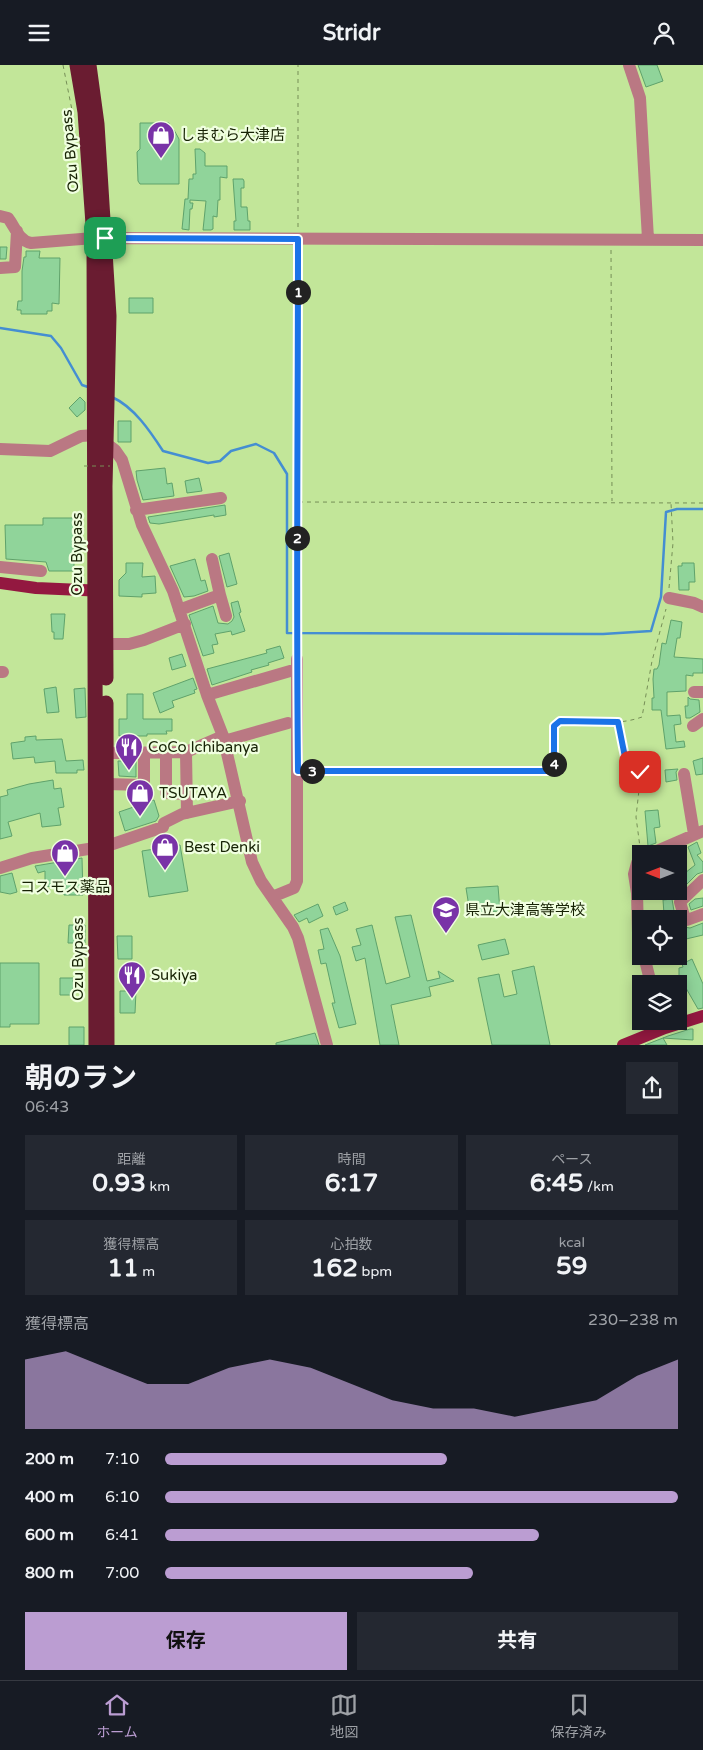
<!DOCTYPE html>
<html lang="ja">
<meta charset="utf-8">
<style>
:root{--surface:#171b24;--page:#242831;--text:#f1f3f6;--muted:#9ea1a6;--line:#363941;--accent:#bb9dd2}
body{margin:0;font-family:"Varela Round","Noto Sans JP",sans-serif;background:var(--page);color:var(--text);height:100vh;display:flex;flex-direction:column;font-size:19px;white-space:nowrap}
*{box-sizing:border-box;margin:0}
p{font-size:16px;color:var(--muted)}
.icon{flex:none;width:28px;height:28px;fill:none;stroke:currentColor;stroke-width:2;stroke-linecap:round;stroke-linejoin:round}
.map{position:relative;height:980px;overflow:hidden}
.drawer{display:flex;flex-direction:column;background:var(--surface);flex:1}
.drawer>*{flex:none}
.needle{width:32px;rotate:270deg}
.tools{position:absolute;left:632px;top:780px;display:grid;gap:10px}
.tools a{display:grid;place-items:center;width:55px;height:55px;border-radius:0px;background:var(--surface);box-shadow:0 2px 12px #0003;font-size:25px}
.pin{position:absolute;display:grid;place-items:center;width:42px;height:42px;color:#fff;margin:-21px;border-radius:10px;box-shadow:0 2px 8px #0006}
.km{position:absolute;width:25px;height:25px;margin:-12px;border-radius:50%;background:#222;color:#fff;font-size:14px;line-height:25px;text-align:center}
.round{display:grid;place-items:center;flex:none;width:52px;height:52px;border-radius:0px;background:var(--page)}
.headline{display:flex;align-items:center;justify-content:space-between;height:85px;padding:0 25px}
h1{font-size:28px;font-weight:700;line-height:38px}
.figures{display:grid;grid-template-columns:repeat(3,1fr);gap:8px;height:85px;padding:5px 25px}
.figures div{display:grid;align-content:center;border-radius:0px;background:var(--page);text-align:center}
.figures b{font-size:25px;font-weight:700}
.figures small{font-size:14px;font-weight:400}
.figures p{font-size:14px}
.chart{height:140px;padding:10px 25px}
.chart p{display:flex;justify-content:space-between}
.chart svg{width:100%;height:90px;margin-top:5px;fill:var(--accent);opacity:.7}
.cta{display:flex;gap:10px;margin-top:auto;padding:10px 25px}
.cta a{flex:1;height:58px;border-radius:0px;background:var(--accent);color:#111;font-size:20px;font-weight:700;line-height:58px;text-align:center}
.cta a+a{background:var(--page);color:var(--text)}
ul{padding:0 25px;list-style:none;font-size:16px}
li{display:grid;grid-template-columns:80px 60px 1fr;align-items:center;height:38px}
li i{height:12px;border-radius:6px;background:var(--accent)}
header{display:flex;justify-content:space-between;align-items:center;height:65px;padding:0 25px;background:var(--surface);font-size:22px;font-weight:700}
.tabs{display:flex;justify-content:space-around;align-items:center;height:70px;border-top:1px solid var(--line);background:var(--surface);font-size:14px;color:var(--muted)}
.tabs a{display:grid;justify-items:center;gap:2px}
.tabs .on{color:var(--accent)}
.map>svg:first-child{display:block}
</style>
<header><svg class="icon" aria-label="menu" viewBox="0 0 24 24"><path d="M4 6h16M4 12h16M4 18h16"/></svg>Stridr<svg class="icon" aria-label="person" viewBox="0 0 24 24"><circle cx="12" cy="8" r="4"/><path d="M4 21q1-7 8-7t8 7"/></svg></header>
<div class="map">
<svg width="703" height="980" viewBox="0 0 703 980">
<rect width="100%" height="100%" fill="#c2e699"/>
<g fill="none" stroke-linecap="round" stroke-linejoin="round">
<path stroke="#448ed2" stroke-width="2.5" d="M0,263L51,271L61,283L82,320L88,322
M112,332C134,342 150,366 163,386L208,398L220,396L231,386L256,379L274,388L287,409V568L603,569L651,566L661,532L666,447L677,444H703"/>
</g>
<path fill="#90d49a" stroke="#5fa26b" d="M638,0H657L663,16L646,22Z
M140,58H169V65H174L179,74V119H140L138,116L137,87L140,84Z
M195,84H200L205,88V101H227V113L220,112V135H218L217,152L213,151V164L211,165H203L206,136L190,135V138H193L192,144H190L189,165L182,164L185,134H188L189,114H193V109H196Z
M233,114H243L244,116V123H241V142H247L248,156H250V165H234V156H236Z
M0,182H7L6,194H0Z
M26,186H40L39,193H60L59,239L52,238V246H47V249H21V245H17L18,236H22V206L24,192H26Z
M129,233H153V248H129Z
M80,332L85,337V345L77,352L69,343Z
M118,356H131V377H118Z
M165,403L167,419L172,418L174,431L143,435L137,415L136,406Z
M199,413L202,426L187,428L185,416Z
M225,440L226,450L214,452V450L159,459L150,458L148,452Z
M43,453H74V506H49L46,497L6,494L5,460H43Z
M229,488L237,519L227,522L219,491Z
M195,494L201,516L205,515L208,526L194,531L184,532L170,501Z
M126,498H143L142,512L155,511L156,528L142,529V532L119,531V515L126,508Z
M682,498H694L695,517H689V525H679L678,501H682Z
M238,536L241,547L239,548L245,566L232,570L231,566L215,569L218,579L212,580L214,588L203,591L189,550L213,541L218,558L228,559L232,556L234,552L231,538Z
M51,549H65L63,574H54V567H52Z
M671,555L682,557L680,573H677L674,592L703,594V608H693V611L686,610V626L667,627V651L680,650L681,659L674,660L676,677L684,676L685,682L666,684L661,645H652V633H654L653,614L654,604H657L659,600L662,578L666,579Z
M280,581L284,593L268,598L269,600L251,605L252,607L212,620L207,604L267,588L266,585Z
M182,589L186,601L172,605L169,593Z
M193,613L197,624L194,625L195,628L172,636L174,642L160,648L153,628Z
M56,622L59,647L47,648L44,624Z
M85,623L86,652L76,653L74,624Z
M127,629H143V654H172V666H166L167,669H147V671H119V654H127Z
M688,632L690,634L699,635L700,647L690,653H686L685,641H688Z
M36,671V675L62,674L66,696L83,695L84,705H77V708H56L55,696L35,698L34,692L13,694L11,678L25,676V672Z
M703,693V709L696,710L693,696Z
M118,696H136V712L119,711Z
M678,704L676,707L677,715L666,717L665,705Z
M53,715L54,724L61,723L64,742L58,743L61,760L42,762L40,748L8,757L12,771L0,774V732L8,730L7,725L29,719Z
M154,735L159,751L156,756L125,766L119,747Z
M658,745L660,762L654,763L656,778L648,781L645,746Z
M697,777L701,788L697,790L703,797V807L697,809L683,823L680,812L695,800L688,782Z
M180,780L188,826L149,832L142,786Z
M82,793L83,830H64V827H62V823L45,821V806L38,808L35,801Z
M12,808L17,827L10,829L0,827V811Z
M498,821L500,846L470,848L466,823Z
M703,833V841L691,845L689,839L695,834Z
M672,834L674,846H666L664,849L663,835Z
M345,837L348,845L336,850L333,842Z
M318,839L323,851L309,858L307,853L299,857L294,850Z
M411,850L427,916L440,913L438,906L454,916L429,922L431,931L391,940L399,980H380L365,893L356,896L352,882L361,880L356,864L372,860L386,919L410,912L395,852Z
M703,858V870L686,874L684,862L690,863Z
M69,860H85V878H68Z
M328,863L340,891L356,959L339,963L332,938H335L326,898L321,899L318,885L324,884L320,865Z
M117,871H132V894H118Z
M505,874L509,889L482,895L478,880Z
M692,894L703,919V943L698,944L679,911V903L683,902L682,899Z
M0,898H39V959H10V962H0Z
M534,901L550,980H492L478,913L499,909L504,932L517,929L512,906Z
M60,913H73V930H60Z
M120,926H136L135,948H120Z
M69,962H84V980H69Z
M690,964H693V975L663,973L667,980H645L668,971Z
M315,968L319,980H276V978Z"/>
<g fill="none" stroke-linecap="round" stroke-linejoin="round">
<path stroke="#768f57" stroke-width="1" stroke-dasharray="4 4" stroke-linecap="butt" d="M63,0L72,45
M298,162V0
M611,185L612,436
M299,437L703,438
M669,523L673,478L671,438
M297,584L298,183
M618,658L625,692H634L641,707L636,752L640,782
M306,706H549L554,700V661L561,656C587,657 617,661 642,652L652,596L666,544"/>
<path stroke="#ba7883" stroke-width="12" d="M629,0L640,33L648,174
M0,151L8,153C15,162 19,176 31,178L94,173L703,175
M0,203L15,202L17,166
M0,384L50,386L81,371L95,370L115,385L122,395L142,460L173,526L207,630L223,671L252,797L261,816L293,862L298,873L327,980
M136,445L221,433
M0,502L41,506
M220,530L226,551
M669,533L694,538L703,542
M179,545L220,530L212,494
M106,579H129L144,575L185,559
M0,607H3
M694,627H703
M207,630L297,604
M693,661L703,654
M224,676L288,658
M106,688L186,687
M166,688V728L187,729
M684,709L694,769
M107,719L144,720V688
M187,748L186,687L223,671
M650,789L703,766
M641,793L637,798L634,809L637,828L638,868L641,880
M0,803L32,793L107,781L163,762L164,758L182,749L240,736
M703,815L680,837L684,851L687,855L703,849
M272,832L294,823L297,816V594
M644,891L651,919"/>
<path stroke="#931840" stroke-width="12" d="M0,518L36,523L105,526
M623,980L665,963L703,951"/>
<path stroke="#6a1c31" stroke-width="15" d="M77,0L85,47L94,173L96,980
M89,0L97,59L109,251L105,421L106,613
M106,638L107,980"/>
<path stroke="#768f57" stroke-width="1" stroke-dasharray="4 4" stroke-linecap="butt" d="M84,401H110"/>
</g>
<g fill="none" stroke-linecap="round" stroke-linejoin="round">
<g stroke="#fff" stroke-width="10">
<path id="route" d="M105,173L298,174C298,351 296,528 298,706H550L554,700V661L560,656L618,657L625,692H634L640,707"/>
</g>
<use href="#route" stroke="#1a73e8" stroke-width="6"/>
</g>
<defs>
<g id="shop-pin" transform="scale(1.4375)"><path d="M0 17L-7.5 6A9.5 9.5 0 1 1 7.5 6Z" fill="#7933a7" stroke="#f0ffe0"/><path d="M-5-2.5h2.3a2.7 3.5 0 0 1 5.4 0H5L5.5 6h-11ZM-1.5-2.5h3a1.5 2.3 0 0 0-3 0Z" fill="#fff"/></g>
<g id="restaurant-pin" transform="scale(1.4375)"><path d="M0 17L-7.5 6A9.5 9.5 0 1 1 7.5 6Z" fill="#7933a7" stroke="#f0ffe0"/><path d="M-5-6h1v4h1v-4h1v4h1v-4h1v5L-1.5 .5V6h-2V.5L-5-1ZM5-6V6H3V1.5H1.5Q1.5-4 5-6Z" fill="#fff"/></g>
<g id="school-pin" transform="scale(1.4375)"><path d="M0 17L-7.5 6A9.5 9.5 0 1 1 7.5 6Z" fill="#7933a7" stroke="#f0ffe0"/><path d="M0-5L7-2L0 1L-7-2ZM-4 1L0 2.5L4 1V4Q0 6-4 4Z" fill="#fff"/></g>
</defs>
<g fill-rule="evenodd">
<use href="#shop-pin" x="161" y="70"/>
<use href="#restaurant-pin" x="129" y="682"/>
<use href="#shop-pin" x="140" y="728"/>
<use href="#shop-pin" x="165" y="782"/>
<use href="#shop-pin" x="65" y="788"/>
<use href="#school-pin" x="446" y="845"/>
<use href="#restaurant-pin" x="132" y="910"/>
</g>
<g text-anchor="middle" stroke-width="4.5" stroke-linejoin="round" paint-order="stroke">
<g font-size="15" fill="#162204" stroke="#f0ffe0" text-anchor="start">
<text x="180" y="75">しまむら大津店</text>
<text x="148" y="687">CoCo Ichibanya</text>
<text x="159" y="733">TSUTAYA</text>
<text x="184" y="787">Best Denki</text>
<text x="65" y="827" text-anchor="middle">コスモス薬品</text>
<text x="465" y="850">県立大津高等学校</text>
<text x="151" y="915">Sukiya</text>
</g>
<g font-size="15" fill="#162204" stroke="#f0ffe0">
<text transform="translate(70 86) rotate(-95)" y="5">Ozu Bypass</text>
<text transform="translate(77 489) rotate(-90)" y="5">Ozu Bypass</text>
<text transform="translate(78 894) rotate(-90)" y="5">Ozu Bypass</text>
</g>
</g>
</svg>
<div class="tools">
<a><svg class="needle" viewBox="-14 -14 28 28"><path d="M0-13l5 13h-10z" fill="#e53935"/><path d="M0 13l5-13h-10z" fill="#9ea1a6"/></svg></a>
<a><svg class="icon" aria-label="locate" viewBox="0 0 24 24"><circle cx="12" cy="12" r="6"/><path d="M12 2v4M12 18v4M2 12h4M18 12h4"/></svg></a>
<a><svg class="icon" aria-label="layers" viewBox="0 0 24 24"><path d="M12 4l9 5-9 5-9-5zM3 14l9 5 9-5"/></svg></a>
</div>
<div class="pin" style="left:105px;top:173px;background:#1e9e55"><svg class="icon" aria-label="arrive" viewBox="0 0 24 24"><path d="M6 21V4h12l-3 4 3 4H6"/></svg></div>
<div class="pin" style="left:640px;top:707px;background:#d93025"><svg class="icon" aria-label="check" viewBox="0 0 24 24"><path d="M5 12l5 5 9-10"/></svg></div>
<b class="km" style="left:298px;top:227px">1</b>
<b class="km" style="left:297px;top:473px">2</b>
<b class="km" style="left:312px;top:706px">3</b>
<b class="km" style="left:554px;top:699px">4</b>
</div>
<section class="drawer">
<div class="headline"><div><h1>朝のラン</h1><p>06:43</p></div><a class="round"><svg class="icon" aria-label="share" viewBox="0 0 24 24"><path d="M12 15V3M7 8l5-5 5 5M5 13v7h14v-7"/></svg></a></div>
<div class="figures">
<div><p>距離</p><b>0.93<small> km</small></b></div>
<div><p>時間</p><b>6:17</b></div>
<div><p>ペース</p><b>6:45<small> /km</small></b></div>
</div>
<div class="figures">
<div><p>獲得標高</p><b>11<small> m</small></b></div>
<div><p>心拍数</p><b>162<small> bpm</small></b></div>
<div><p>kcal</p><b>59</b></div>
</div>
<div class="chart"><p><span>獲得標高</span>230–238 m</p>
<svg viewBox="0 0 160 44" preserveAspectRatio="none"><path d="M0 44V10L10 6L20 14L30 22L40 22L50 14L60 10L70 14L80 22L90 30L100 34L110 34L120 38L130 34L140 30L150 18L160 10V44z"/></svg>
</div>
<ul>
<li><b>200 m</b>7:10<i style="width:55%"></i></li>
<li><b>400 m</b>6:10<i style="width:100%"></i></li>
<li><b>600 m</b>6:41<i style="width:73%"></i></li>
<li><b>800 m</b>7:00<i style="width:60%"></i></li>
</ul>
<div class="cta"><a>保存</a><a>共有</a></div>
</section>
<nav class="tabs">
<a class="on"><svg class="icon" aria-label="home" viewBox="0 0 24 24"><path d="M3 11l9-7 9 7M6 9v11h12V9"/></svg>ホーム</a>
<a><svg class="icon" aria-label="map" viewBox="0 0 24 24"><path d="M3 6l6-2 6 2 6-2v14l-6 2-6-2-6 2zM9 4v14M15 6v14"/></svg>地図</a>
<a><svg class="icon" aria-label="saved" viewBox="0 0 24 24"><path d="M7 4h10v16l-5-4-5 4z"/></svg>保存済み</a>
</nav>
